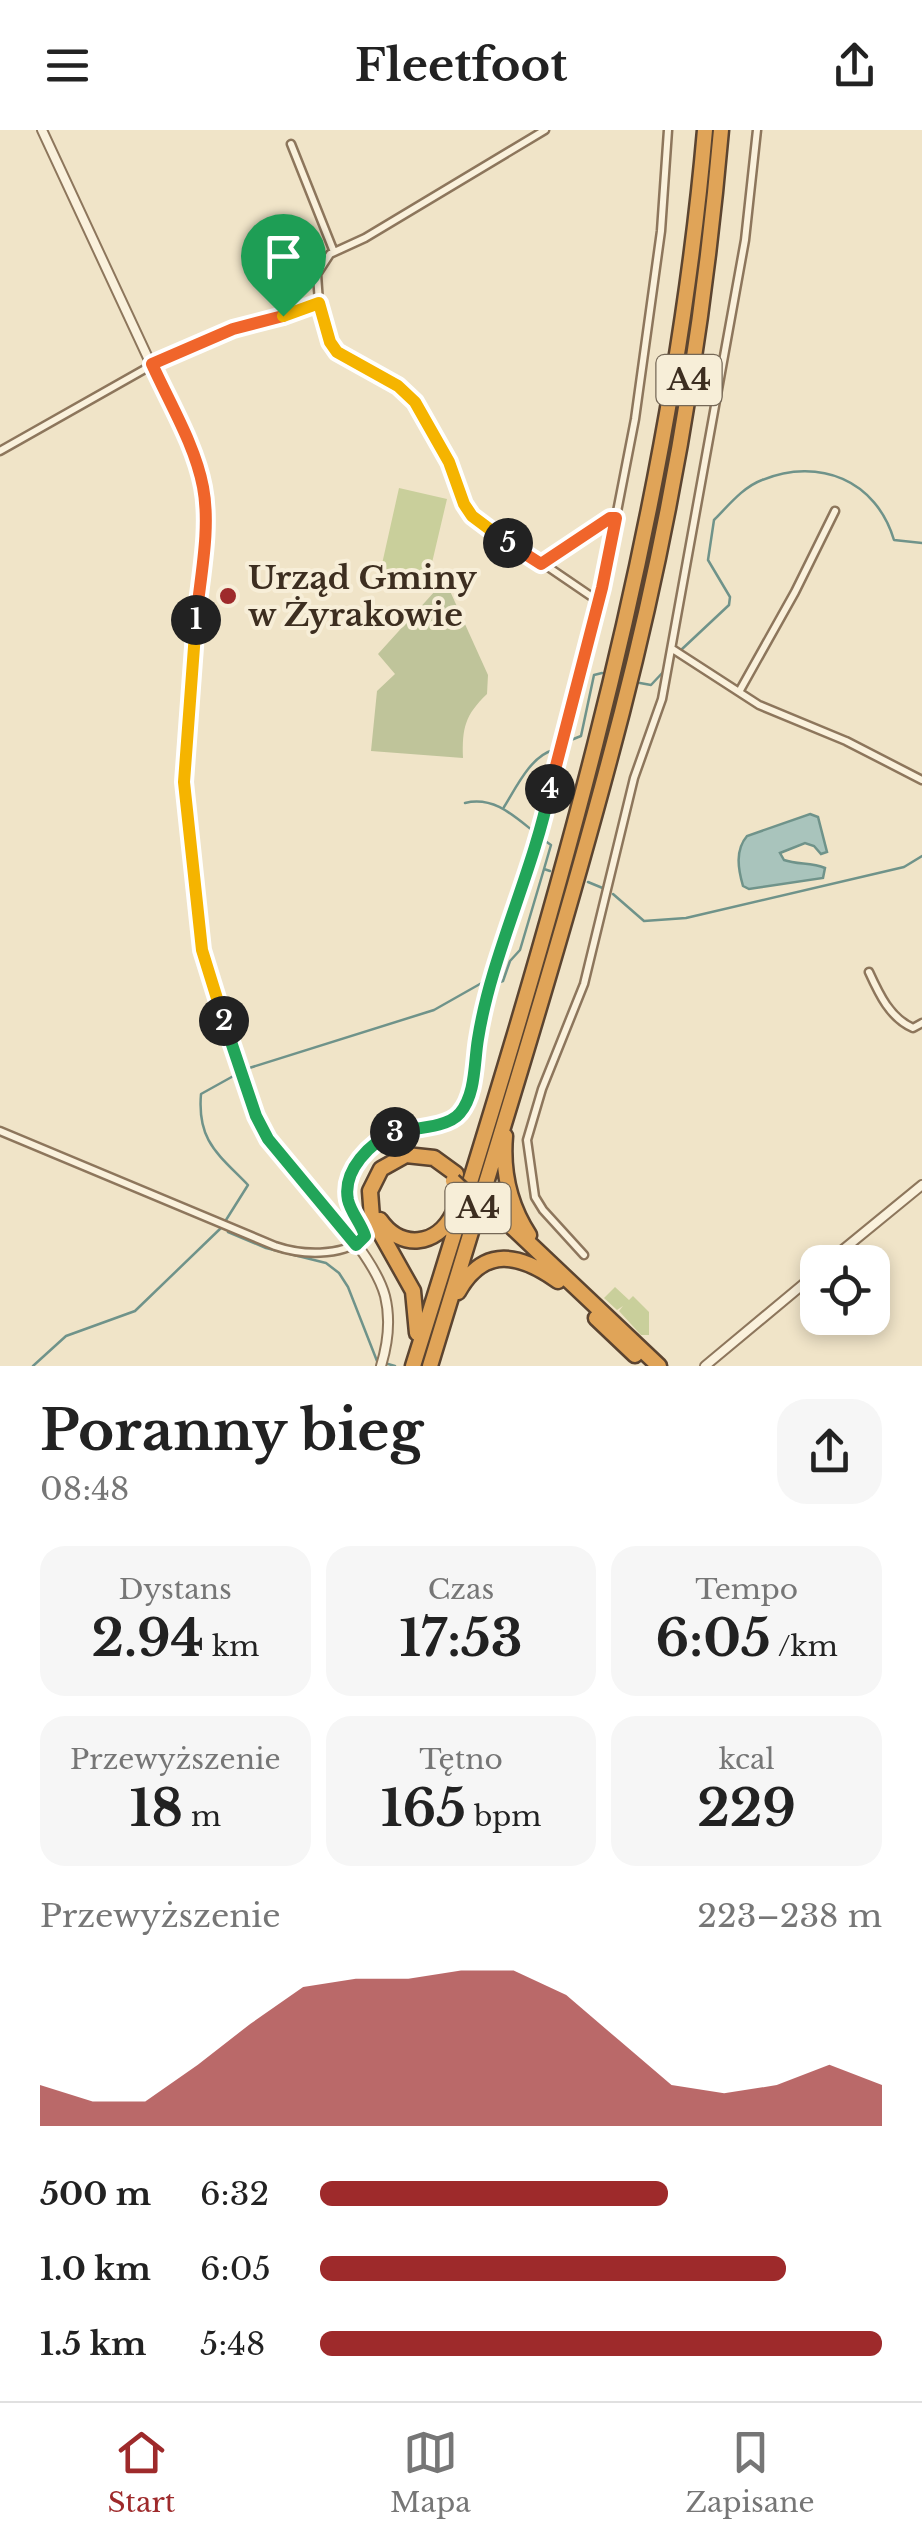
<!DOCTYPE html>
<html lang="pl">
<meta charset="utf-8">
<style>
:root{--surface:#fff;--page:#f6f6f6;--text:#222;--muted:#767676;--line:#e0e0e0;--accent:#9e2a2b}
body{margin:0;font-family:"Libre Baskerville",serif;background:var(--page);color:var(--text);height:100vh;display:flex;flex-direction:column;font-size:38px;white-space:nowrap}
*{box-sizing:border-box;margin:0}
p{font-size:32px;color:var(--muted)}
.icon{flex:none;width:55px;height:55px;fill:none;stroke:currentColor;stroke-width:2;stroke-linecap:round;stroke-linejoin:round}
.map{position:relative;height:1236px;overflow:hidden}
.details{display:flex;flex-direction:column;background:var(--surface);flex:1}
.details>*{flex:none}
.controls{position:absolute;left:800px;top:1115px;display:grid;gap:20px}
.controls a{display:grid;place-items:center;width:90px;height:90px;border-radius:20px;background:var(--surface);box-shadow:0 5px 15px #0003;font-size:50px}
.pin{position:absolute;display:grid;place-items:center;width:85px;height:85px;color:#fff;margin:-102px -42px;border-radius:50% 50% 50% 0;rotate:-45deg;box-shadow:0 0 10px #0007}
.pin .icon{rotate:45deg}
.km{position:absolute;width:50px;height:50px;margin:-25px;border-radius:50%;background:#222;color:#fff;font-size:28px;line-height:50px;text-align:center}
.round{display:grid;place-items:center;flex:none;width:105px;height:105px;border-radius:30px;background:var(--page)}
.headline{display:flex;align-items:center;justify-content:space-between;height:170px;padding:0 40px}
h1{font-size:55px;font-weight:700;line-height:75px}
.metrics{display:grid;grid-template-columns:repeat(3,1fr);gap:15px;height:170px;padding:10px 40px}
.metrics div{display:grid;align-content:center;border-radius:25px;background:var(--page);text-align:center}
.metrics b{font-size:50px;font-weight:700}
.metrics small{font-size:28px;font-weight:400}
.metrics p{font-size:28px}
.chart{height:280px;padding:20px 40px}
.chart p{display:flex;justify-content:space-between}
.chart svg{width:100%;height:180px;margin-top:10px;fill:var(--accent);opacity:.7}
ul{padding:0 40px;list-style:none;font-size:32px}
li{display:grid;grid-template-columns:160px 120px 1fr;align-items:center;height:75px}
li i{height:25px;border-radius:12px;background:var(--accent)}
header{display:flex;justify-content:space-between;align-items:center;height:130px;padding:0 40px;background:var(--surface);font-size:45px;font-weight:700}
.menu{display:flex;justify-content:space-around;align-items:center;height:140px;border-top:2px solid var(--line);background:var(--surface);font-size:28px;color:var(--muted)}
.menu a{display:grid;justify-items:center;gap:5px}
.menu .selected{color:var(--accent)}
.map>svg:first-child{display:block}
</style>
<header><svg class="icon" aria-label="menu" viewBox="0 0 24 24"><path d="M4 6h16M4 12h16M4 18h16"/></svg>Fleetfoot<svg class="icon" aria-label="share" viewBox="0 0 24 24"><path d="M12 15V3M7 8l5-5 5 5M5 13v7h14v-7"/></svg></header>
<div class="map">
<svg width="922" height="1236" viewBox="0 0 922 1236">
<rect width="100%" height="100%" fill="#f0e4c8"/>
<path fill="#c9cf9b" d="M399,358L447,369L427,454L380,443Z
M615,1157L629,1170L633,1166L649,1182V1205H641L619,1181L623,1176L617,1180L604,1168Z"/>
<path fill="#bfc49a" d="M445,450L488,545L487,564C465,585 462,598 463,628L371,621L377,561L395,544L378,524Z"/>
<path fill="#a9c4bc" stroke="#6f938a" stroke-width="2.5" d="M810,684L818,687L827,722L821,724L814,716L805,713L780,723L784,730C798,735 811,732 825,738L823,748L749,759L743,756C738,739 735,720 747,706Z"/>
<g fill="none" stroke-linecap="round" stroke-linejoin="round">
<path stroke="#6f938a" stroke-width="2.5" d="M681,520L729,475L730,467L708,430L714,390C728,376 743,357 762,350C819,327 876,350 894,410L922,413
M640,553L651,555L665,540
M562,622L568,621L571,610L581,606L594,545L602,543
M465,673C493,666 513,685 533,701
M504,677C516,658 530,627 553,620
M541,708L551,715L544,739L550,741
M588,752L605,759
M613,764L644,791L686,788L904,737L922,726
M497,853L503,851L510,831L520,820L544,739
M246,939L434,880L487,850
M226,1090L248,1055C218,1024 197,1011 201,964L237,944
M228,1102L266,1118L326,1133L339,1143L348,1157L377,1231
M388,1234L395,1236
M33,1236L66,1206L135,1181L222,1097"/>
<g stroke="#8d765c" stroke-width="11">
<path id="minor" d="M545,0L365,108L330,124L317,144L319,173L331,212L337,222L399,256L420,276L449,331L472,385L598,471
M291,14L334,122
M0,321L152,235L233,199L319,173
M541,434L609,389L616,388
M674,520L759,575L846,611L922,650
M739,562L795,462L835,381
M869,842C879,864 890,888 913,898L922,893
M0,1001L275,1116C301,1125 340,1127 363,1109C366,1091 345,1078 348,1058C356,992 420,1008 459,985L474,944L478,907L498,832L546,680L577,547L602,459L635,289L661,101L668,0
M584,1125L543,1080L535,1067L527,1010L542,959L584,854L634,648L662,569L745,110L757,0"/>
</g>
<g stroke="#8d765c" stroke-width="12">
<path id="tertiary" d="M42,0L189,316L203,357L205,383L184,634L203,820L211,854L256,986L268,1009C300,1050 372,1118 385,1166C391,1190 388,1213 381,1236
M828,1132L922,1055
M705,1236L818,1142"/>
</g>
<g stroke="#5b4430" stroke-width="19">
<path id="motorway" d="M505,1006C502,1041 510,1076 529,1105
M493,1079L659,1236
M380,1090C401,1120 437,1116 453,1084
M458,1162C484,1115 520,1124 558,1151
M596,1188L635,1225
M417,1203L413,1161L372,1088L370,1061L381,1039L406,1025L434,1028L456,1044
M413,1236C539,832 668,424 705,0
M430,1236C496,1019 565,802 622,582C671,392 704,195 721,0"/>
</g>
<use href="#minor" stroke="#faf1dc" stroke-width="6"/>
<use href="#tertiary" stroke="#faf1dc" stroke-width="8"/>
<use href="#motorway" stroke="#e0a458" stroke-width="14"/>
<g stroke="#5b4430" stroke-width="19" stroke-linecap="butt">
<path id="motorway-bridge" d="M453,1051L491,1087"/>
</g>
<use href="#motorway-bridge" stroke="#e0a458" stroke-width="14"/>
</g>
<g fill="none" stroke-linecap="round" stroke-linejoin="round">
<g stroke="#fff" stroke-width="20">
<path id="split-1" d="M196,490C200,448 211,399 203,357C195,315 170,274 152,234L233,199L283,186"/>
</g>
<g stroke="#fff" stroke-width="20">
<path id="split-2" d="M196,490L184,652L202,820L224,891"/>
</g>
<g stroke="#fff" stroke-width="20">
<path id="split-3" d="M224,891L256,986L268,1009L356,1115L365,1106C361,1093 351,1083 348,1070C342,1040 371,1012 395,1002"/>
</g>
<g stroke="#fff" stroke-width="20">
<path id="split-4" d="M395,1002C413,998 448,998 460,983C476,964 474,932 478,909C491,826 533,743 550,659"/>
</g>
<g stroke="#fff" stroke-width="20">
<path id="split-5" d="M508,413L541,434L610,388H616L602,458L550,659"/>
</g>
<g stroke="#fff" stroke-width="20">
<path id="split-6" d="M283,186L319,173L330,212L337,222L398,256L415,272L449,332L464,374L472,386L508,413"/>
</g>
<use href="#split-1" stroke="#f0652b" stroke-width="12"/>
<use href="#split-2" stroke="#f5b400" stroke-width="12"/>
<use href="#split-3" stroke="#22a559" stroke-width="12"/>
<use href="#split-4" stroke="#22a559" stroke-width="12"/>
<use href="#split-5" stroke="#f0652b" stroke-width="12"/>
<use href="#split-6" stroke="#f5b400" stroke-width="12"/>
</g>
<circle fill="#9e2a2b" stroke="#f7eed8" stroke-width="4" cx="228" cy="466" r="10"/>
<g text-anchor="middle" stroke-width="8" stroke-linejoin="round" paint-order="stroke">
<g fill="#f7eed8" stroke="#756857" stroke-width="2.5">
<rect x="656.5" y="225" width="65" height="50" rx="8"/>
<rect x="445.5" y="1053" width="65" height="50" rx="8"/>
</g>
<g font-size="30" font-weight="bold" fill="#3d2e20">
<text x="689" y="260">A4</text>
<text x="478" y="1088">A4</text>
</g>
<g font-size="32" font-weight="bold" fill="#3d2e20" stroke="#f7eed8" text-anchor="start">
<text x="248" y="459">Urząd Gminy<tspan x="248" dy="37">w Żyrakowie</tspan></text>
</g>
</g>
</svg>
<div class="controls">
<a><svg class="icon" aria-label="locate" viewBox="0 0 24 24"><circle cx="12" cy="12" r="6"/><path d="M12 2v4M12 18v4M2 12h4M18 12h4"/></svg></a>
</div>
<div class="pin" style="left:283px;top:186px;background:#1e9e55"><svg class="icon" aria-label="arrive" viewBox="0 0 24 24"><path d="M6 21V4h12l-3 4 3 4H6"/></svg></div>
<b class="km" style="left:196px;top:490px">1</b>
<b class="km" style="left:224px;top:891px">2</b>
<b class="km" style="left:395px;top:1002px">3</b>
<b class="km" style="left:550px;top:659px">4</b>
<b class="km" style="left:508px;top:413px">5</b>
</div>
<section class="details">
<div class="headline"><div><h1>Poranny bieg</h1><p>08:48</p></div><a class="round"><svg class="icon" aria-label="share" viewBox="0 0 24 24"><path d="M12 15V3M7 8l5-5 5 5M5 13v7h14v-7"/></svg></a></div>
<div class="metrics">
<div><p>Dystans</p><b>2.94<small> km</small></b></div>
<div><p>Czas</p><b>17:53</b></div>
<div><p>Tempo</p><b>6:05<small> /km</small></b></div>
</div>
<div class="metrics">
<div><p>Przewyższenie</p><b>18<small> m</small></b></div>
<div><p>Tętno</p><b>165<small> bpm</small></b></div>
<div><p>kcal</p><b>229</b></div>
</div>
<div class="chart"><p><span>Przewyższenie</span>223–238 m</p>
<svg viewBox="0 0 160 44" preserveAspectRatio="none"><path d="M0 44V34L10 38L20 38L30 29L40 19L50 10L60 8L70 8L80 6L90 6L100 12L110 23L120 34L130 36L140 34L150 29L160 34V44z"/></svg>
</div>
<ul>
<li><b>500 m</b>6:32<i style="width:62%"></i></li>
<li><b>1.0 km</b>6:05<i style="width:83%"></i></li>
<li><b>1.5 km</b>5:48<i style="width:100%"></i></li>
</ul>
</section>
<nav class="menu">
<a class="selected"><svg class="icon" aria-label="home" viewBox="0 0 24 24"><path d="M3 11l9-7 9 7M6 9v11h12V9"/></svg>Start</a>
<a><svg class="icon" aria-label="map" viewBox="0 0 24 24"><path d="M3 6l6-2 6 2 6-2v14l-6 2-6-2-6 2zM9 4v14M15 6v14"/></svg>Mapa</a>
<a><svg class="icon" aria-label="saved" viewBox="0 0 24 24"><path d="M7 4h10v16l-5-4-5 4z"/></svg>Zapisane</a>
</nav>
